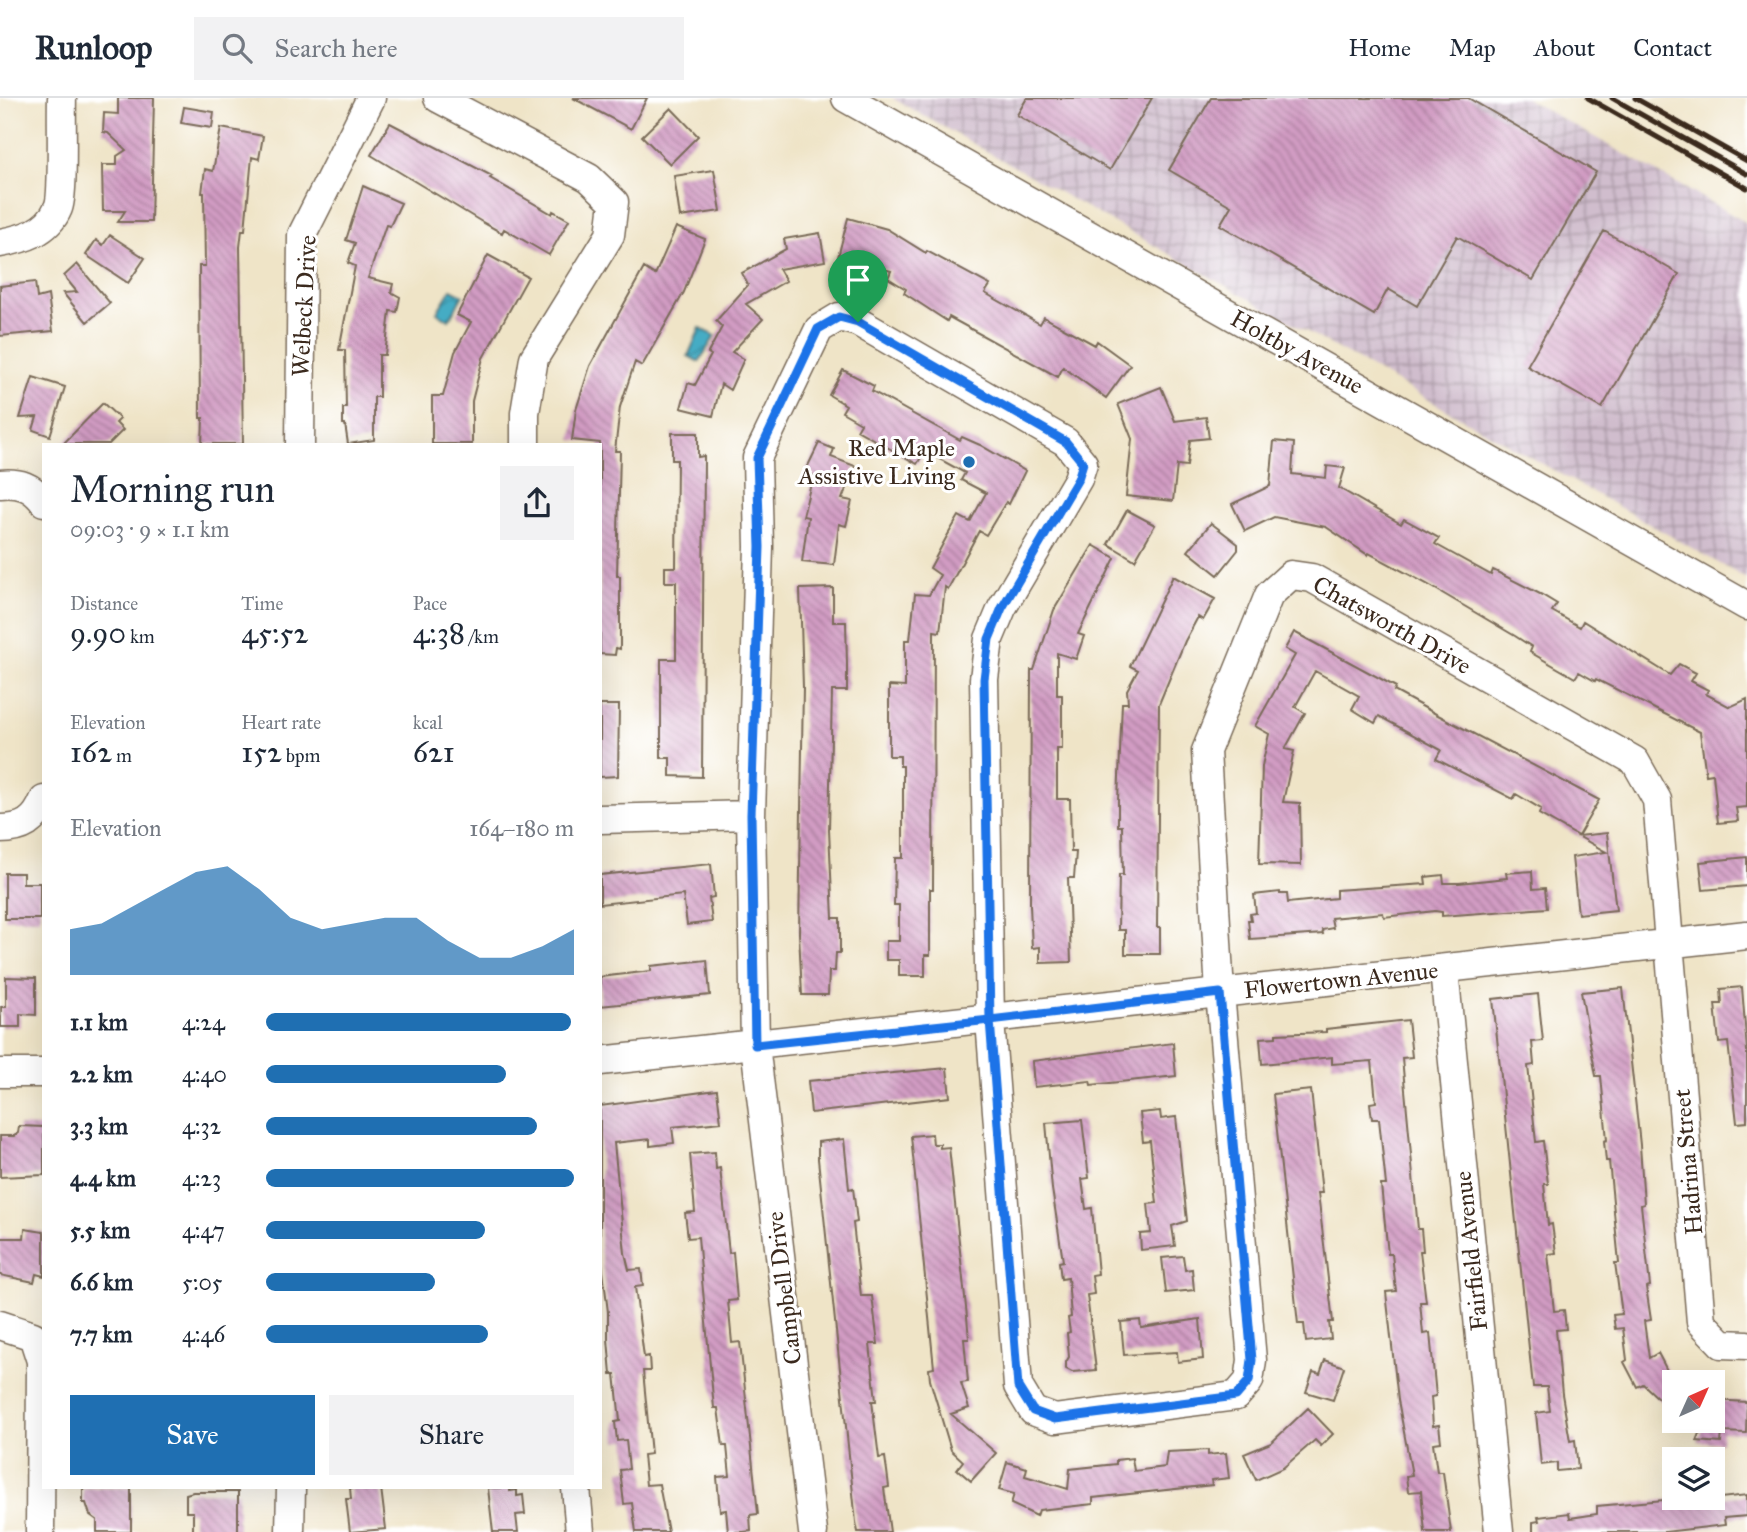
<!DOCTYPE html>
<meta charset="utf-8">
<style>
:root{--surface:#fff;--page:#f2f2f3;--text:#1f2937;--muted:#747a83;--line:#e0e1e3;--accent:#1f6fb2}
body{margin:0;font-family:"IM FELL Great Primer",serif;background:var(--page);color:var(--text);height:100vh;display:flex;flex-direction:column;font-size:26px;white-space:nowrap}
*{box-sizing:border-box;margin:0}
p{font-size:23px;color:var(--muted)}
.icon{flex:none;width:38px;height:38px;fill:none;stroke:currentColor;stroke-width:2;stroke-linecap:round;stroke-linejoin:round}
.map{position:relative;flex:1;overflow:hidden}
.drawer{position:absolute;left:42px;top:345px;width:560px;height:1046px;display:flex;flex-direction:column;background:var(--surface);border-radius:0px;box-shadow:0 7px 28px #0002}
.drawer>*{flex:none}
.needle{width:46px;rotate:45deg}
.controls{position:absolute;left:1662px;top:1272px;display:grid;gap:14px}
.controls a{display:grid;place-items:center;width:63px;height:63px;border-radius:0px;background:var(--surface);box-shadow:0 7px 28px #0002;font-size:35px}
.pin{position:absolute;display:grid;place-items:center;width:60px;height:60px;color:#fff;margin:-72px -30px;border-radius:50% 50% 50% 0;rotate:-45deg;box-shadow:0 0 7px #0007}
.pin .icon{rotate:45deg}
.round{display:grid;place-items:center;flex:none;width:74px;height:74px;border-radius:0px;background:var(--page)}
.headline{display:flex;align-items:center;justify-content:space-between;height:119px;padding:0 28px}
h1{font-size:38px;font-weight:600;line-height:52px}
.figures{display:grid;grid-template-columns:repeat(3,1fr);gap:10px;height:119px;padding:7px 28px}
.figures div{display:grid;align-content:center}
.figures b{font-size:30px;font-weight:600}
.figures small{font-size:19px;font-weight:400}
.figures p{font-size:19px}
.chart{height:196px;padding:14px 28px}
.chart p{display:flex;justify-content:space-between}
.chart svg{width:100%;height:126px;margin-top:7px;fill:var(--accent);opacity:.7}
.action{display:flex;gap:14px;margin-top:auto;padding:14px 28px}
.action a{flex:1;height:80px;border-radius:0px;background:var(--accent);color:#fff;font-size:28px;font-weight:600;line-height:80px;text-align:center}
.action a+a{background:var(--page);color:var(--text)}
ul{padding:0 28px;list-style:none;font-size:23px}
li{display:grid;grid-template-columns:112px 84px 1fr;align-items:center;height:52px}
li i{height:18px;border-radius:9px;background:var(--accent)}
header{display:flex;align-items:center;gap:42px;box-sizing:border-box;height:98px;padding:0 35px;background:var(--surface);border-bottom:2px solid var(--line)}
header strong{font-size:33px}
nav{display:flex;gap:38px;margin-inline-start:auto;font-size:24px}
.search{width:490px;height:63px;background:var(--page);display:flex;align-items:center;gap:18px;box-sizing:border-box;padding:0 24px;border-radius:0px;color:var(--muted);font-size:26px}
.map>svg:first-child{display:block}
</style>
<header>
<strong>Runloop</strong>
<div class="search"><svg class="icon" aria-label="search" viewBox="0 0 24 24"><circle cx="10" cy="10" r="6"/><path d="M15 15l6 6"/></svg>Search here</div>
<nav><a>Home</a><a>Map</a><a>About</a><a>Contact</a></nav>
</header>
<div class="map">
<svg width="1747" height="1434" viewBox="0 0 1747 1434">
<defs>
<pattern id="industrial-grid" width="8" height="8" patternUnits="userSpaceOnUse" patternTransform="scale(1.75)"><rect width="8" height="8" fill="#d0bdcd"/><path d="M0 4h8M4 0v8" fill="none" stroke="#aa9aa6"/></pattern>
<pattern id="water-waves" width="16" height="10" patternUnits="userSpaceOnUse" patternTransform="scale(1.75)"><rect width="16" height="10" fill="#45acc4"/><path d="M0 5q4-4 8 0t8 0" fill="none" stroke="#3b8c9f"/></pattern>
<pattern id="building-back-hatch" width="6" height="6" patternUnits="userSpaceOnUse" patternTransform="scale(1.75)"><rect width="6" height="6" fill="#d19bc3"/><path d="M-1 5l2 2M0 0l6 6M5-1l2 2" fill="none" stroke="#ab7f9e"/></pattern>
</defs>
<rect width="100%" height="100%" fill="#fff"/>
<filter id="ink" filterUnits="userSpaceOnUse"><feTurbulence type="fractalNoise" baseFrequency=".0143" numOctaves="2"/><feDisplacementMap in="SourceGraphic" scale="14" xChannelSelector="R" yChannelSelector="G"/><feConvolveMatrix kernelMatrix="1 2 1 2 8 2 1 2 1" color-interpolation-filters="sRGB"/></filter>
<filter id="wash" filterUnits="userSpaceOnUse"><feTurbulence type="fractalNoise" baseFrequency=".00686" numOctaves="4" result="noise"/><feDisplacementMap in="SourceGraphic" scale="28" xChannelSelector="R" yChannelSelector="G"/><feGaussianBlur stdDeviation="1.57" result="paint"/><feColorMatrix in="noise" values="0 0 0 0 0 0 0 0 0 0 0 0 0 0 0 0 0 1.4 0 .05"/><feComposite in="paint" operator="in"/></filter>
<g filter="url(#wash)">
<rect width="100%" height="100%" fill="#efe4c7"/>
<path fill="url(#industrial-grid)" d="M892,0H1525L1747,125V481Z"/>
<path fill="url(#water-waves)" stroke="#406b71" stroke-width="2" d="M451,191L463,197L449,222L437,214Z
M700,230L715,238L699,264L688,258Z"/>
<g id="blocks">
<path fill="url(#building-back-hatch)" d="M118,0H154L151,124H118L125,113H103L102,67H117V58L126,52L108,35L103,34L104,15L118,16Z
M573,0H647L631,31Z
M1027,0H1152L1110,72L1017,17Z
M1211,0H1468L1596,74L1533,182L1457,138L1417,208L1388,191L1374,217L1220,127L1231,108L1169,72Z
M184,9L214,14L212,30L181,25Z
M671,10L698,38L670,66L642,38Z
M390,25L492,78L490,80L552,116L553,113L569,122L549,157L504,131L502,135L482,124L371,57Z
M221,30L263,38L259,61L252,59L245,132H242L240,149L243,346H202L203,320H200L199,168H205L204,95H202L205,71L213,73Z
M714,72L721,113L680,119L674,78Z
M363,88L401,105L390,128L386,127L368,180L393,186L391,194L400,199L397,214L390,213L385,257H379V299H374V342L348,346L345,326H343V310H346L345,252H339L355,168L348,165L355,145L346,142Z
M848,120L887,131L926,155L927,153L990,187L985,195L1040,226L1044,219L1095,247L1097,243L1130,267L1106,300L1063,269L1058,279L949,219L947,223L904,195L906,191L888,180L891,173L838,159Z
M676,129L705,141L684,194L642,268L635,264L620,309L615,353H620L617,478H620V551L616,550L615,557L600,556V345L572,342L576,312L590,268L624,206L644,170L655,177Z
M1604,133L1679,176L1602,310L1527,268Z
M820,135L825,163L779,171L786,183L746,206L763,221L732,254L744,261L730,292L721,286L713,318L681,310L688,285L695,287L711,257L708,255L722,229L716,223L748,187L742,175L786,151L784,141Z
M110,137L145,160L128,185L86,157L96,142L103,147Z
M488,157L528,179L483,260L472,303V346H432V298H443L455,254L471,224L457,217Z
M77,166L110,205L87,224L63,195L77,194L64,178Z
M35,184L37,200L48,197L53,233L0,238V188Z
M843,272L874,288L872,293L960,342L962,339L980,347L1025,373L1009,406L1006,404L986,437L979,433L948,491L945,489L940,534L934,533L933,791H930V857H925V878H899V862H886V843H899V807H894L895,760H903V668H900V658H889V588L905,589V542H910L915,496L929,497L940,477L930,470L946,440L959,418L970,424L986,395L961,382L965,375L925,353L917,366L857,332L861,325L842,314L846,307L829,297Z
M33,279L65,289L50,338L33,332L37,319L20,320Z
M1161,289L1175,323L1206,319L1209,340L1190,342L1187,368L1177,367L1173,403L1126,398L1132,341L1118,306Z
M103,305L120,321L116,325L123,332L109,346H63Z
M672,335H698V359L704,358L702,679L670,678V660H661V561H676V484H665V469H676L677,362H672Z
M1274,343L1294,345L1292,376L1326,380L1327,368L1345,370L1339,390L1401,426L1404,421L1439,440L1435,446L1491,477L1493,472L1542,497L1557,506L1552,513L1580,529L1583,523L1670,577L1679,566L1696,575L1691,583L1708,592L1706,596L1730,609L1747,601V709L1736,710L1738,723L1718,725L1713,676L1706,677L1700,634L1596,581L1595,583L1579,574L1575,580L1530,554L1532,549L1515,538L1427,486L1369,455L1368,457L1326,429L1274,419L1245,433L1232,406L1270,388Z
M819,345L834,351L831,359L855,368L842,401L852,403L846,428L839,426L834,467L802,464L808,419L803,418L813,377L805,374Z
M1127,412L1155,427L1135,462L1108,446Z
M1211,425L1238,446V452L1218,477L1188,453Z
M1093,447L1115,460L1078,536L1084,538L1076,561L1057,555V597H1062V651H1057V701H1070L1071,754H1076L1074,780H1068L1071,864L1040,865V849L1032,850L1030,807L1031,572H1034L1054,512Z
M1173,478L1215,501L1203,522L1198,519L1185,543L1159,606L1157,829H1160V856H1125V832H1118L1119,777H1123L1122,728H1118V703L1122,605H1128L1127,592L1138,572L1130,568Z
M833,490V524H846L847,566V593H832L829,732L833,820H840V855H836L835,873H829L828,897H802L799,835L803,589L800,491Z
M1294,534L1396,589L1394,593L1436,616L1599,702L1578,738L1607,735L1616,812L1578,816L1572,759L1606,754L1539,716L1541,711L1516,696L1513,701L1436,661L1441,652L1379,618L1375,625L1352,611L1359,598L1315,573L1295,609L1305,615L1285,651L1294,653L1283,704L1300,705L1301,767L1259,766L1262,668L1269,636L1255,628L1295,557L1285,551Z
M600,607H619L618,678L600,679Z
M1747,759V788L1703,792L1700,764Z
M711,766L714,799L709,800L712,824L687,827L683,797L600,806V777Z
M1532,773L1533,791L1545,790L1547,810L1442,818V814L1435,813L1384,819L1383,815L1331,820L1333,830L1322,832L1323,836L1250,841L1248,822H1251L1250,816L1256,815L1254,797L1280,794V796H1287L1288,805L1336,800V792L1426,786L1425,779L1443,777L1444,785H1459L1507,780L1506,775Z
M5,775H23V785H40V821H5Z
M707,862L710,897L600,908V879L651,873V868Z
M6,879L36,880V917L20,916V929H1V909H6Z
M1742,889L1747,953V1024L1737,1025L1728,944L1719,945L1715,906H1722L1721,891Z
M1623,890L1640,1047L1644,1106L1641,1107L1650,1188L1646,1189L1651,1222L1644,1223L1649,1260L1658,1255L1675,1288V1316L1643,1286L1637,1289L1624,1264L1627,1262L1623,1230L1615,1231L1613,1217L1622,1216L1615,1165H1619L1609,1063H1606L1604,1043L1607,1042L1601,978H1596L1581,894Z
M1538,896L1543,943L1532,944L1534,967L1528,968L1536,1044L1543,1043L1548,1086H1544L1548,1127L1552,1126L1556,1155L1548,1156L1554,1213L1564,1212L1566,1231L1556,1232L1562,1296L1570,1343L1575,1342L1578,1371L1557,1373V1365L1541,1367L1536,1315L1550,1313L1547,1289H1533L1493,901Z
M1408,922L1412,959L1402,960L1418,1131H1421L1423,1153H1420L1426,1204H1420L1423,1236L1430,1235L1436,1298L1431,1299L1433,1328L1439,1327L1441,1344L1433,1345L1437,1374H1443L1451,1434H1425L1421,1393L1408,1394L1406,1378L1412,1377L1398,1302L1386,1194L1396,1193L1392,1156H1388L1381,1087H1386L1379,1021H1372L1370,1005L1376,1004L1372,963L1332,966V959L1262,966L1260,940L1276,939V936L1326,934V931Z
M1173,945L1176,978L1091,987L1090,983L1034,989L1032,963Z
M947,970L950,999L811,1015L808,983Z
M717,992L721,1024L672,1029L674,1045L650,1048V1041L614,1045L625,1155L629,1172L641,1171L643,1188L635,1189L644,1259L649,1258L650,1273H643L651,1356L643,1357L646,1387L659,1386L668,1434H636L632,1405L624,1406L620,1372L629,1371L626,1342L617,1343L615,1324L620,1323L615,1276H611L608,1241V1214L600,1149V1008Z
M1311,992L1322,1095H1318L1333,1224H1329L1331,1241L1306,1244L1304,1226H1298L1273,996Z
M1160,1013L1161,1021L1176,1019L1187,1123L1172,1128L1175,1148L1141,1152L1140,1136L1151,1135L1148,1106L1157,1105L1150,1043L1143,1044L1140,1015Z
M1082,1022L1089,1080L1082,1081L1086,1111L1092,1110L1098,1176L1092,1177L1094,1196L1087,1197L1096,1272L1072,1274L1066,1271V1264L1069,1259L1067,1235L1070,1234L1068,1220L1071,1219L1068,1180L1061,1181L1059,1164L1063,1163L1052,1091L1046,1025Z
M19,1028L44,1029V1077L0,1079V1038H14L18,1035Z
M932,1036L933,1046H940V1050L949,1049L967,1219L969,1241H964L968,1284L961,1285L969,1310L951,1316L996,1355L971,1383L957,1371L963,1363L951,1352L930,1282L929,1271L934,1270L911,1038Z
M844,1041L849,1091L853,1090L857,1124L853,1125L861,1198H872L878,1246H870L876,1303H872L879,1360L885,1359L887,1373L889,1389L884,1390L890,1434H858L856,1424L818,1061V1044Z
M715,1054L716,1071L720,1070L729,1155L733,1154L737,1202L728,1203L732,1245L740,1244L758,1416L750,1417L751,1433L743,1434H728L726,1412L720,1413L717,1379L730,1378L727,1348H723L718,1310H714L698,1139L688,1140L685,1115L695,1114L690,1056Z
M25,1131L44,1134V1178L36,1176L34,1184L0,1177V1140H24Z
M1183,1158L1185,1172L1192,1171L1194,1192L1166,1195L1162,1160Z
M1200,1221L1203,1261L1178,1264L1177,1254L1124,1257L1121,1224L1140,1222L1141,1230Z
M1325,1262L1344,1269L1333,1302L1306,1294L1313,1274L1320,1276Z
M1713,1302L1747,1304L1746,1335L1722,1334L1721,1345L1697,1343L1705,1323H1713Z
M1308,1310L1333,1336L1321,1348L1315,1342L1283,1370L1256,1382L1244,1356L1271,1345Z
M1208,1352V1357L1226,1355L1229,1380L1211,1382L1212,1387L1093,1400V1406L1039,1412L1037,1418L1011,1406L1014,1396L999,1392L1007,1364L1027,1370L1025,1378L1068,1391L1070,1371L1116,1366V1362L1132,1360L1134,1373L1165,1369L1167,1354Z
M83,1390H131V1434H97V1422L90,1417L86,1405H83Z
M350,1390H381L386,1431L350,1434L346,1401H351Z
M488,1390H510V1393L517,1392V1398L523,1397L525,1416L516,1417L518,1434H493Z
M193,1394H238V1434H193V1414H186V1396Z
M1747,1397V1418L1724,1420L1725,1427L1665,1434H1533V1424L1539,1423L1538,1419L1569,1415L1570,1420L1597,1416V1408L1675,1401V1405Z"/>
</g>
</g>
<g filter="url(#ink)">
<use href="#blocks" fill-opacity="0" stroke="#7a6b59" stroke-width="2"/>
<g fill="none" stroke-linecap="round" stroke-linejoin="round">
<g stroke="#7a6b59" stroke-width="31">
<path id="minor" d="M438,0L589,80L614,104L610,137L534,260L525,315V346
M846,0L1747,508
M0,145C23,141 48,134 58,110C64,98 61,19 62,0
M300,346L302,137L371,0
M0,386C19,384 32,388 44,404
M600,721L751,717
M0,731C23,731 35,724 44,702
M1444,872L1499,1434
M600,963L1747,837
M0,975H44
M0,1227L33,1238L41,1263L40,1434
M576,1390L580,1434
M290,1434L291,1390
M813,1434L755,947L751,717L759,449L757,360L819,231L839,219L858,224L1066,344L1083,365L1078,381L1002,510L989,541L984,581L990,922L1018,1288L1033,1313L1055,1321L1236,1298L1249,1283L1252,1262L1220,895L1206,653L1269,497L1291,477L1312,480L1635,663L1657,702L1701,1224L1722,1246L1747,1247"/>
</g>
<use href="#minor" stroke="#fff" stroke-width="28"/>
<path stroke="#3b2a1e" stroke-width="5" d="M1588,0L1747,90
M1612,0L1747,76
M1635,0L1747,63"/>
</g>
</g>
<g fill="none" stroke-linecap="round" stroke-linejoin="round" filter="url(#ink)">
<g stroke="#fff" stroke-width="14">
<path id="route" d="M858,224L839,219L818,231L757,360L760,449L751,717L755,947L990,922L1018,1289L1033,1313L1055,1321L1236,1298L1249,1283L1252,1262L1220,895L990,922L984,581L989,541L1002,510L1078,381L1083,365L1066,344L858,224"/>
</g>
<use href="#route" stroke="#1a73e8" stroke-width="9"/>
</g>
<circle fill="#1f6fb2" stroke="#fff" stroke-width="2.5" cx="969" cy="364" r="7"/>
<g text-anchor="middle" stroke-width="6" stroke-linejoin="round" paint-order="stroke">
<g font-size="24" fill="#3b2a1e" stroke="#fff">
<text transform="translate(304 208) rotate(-87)" y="8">Welbeck Drive</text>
<text transform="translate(1297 254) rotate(29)" y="8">Holtby Avenue</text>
<text transform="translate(1392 527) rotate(29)" y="8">Chatsworth Drive</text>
<text transform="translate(1341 882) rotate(-6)" y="8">Flowertown Avenue</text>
<text transform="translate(1688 1064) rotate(-95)" y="8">Hadrina Street</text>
<text transform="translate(1471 1153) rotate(-96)" y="8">Fairfield Avenue</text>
<text transform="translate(784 1190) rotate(-97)" y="8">Campbell Drive</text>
</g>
<g font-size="24" fill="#3b2a1e" stroke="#fff" text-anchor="end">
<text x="955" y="358">Red Maple<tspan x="955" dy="28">Assistive Living</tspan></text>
</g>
</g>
</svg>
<div class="controls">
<a><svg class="needle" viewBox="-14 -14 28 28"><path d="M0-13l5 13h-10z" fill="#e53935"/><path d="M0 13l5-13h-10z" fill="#747a83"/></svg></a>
<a><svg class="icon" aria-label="layers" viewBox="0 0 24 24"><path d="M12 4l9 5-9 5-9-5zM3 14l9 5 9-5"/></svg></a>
</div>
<div class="pin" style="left:858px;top:224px;background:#1e9e55"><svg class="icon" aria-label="arrive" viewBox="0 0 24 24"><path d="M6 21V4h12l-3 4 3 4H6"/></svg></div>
<section class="drawer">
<div class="headline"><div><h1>Morning run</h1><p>09:03 · 9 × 1.1 km</p></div><a class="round"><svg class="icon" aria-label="share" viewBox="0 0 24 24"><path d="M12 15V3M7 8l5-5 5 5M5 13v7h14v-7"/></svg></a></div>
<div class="figures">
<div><p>Distance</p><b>9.90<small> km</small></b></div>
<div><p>Time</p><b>45:52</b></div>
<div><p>Pace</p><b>4:38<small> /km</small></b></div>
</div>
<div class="figures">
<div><p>Elevation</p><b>162<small> m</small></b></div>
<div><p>Heart rate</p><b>152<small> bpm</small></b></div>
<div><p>kcal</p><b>621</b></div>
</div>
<div class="chart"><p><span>Elevation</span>164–180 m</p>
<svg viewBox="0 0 160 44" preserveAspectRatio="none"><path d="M0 44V28L10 26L20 20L30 14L40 8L50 6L60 14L70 24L80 28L90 26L100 24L110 24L120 32L130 38L140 38L150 34L160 28V44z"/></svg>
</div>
<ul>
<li><b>1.1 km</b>4:24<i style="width:99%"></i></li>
<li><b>2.2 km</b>4:40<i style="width:78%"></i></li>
<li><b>3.3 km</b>4:32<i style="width:88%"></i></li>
<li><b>4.4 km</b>4:23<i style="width:100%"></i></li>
<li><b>5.5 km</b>4:47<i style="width:71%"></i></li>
<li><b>6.6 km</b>5:05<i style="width:55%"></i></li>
<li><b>7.7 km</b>4:46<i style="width:72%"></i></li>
</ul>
<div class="action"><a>Save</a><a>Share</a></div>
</section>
</div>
